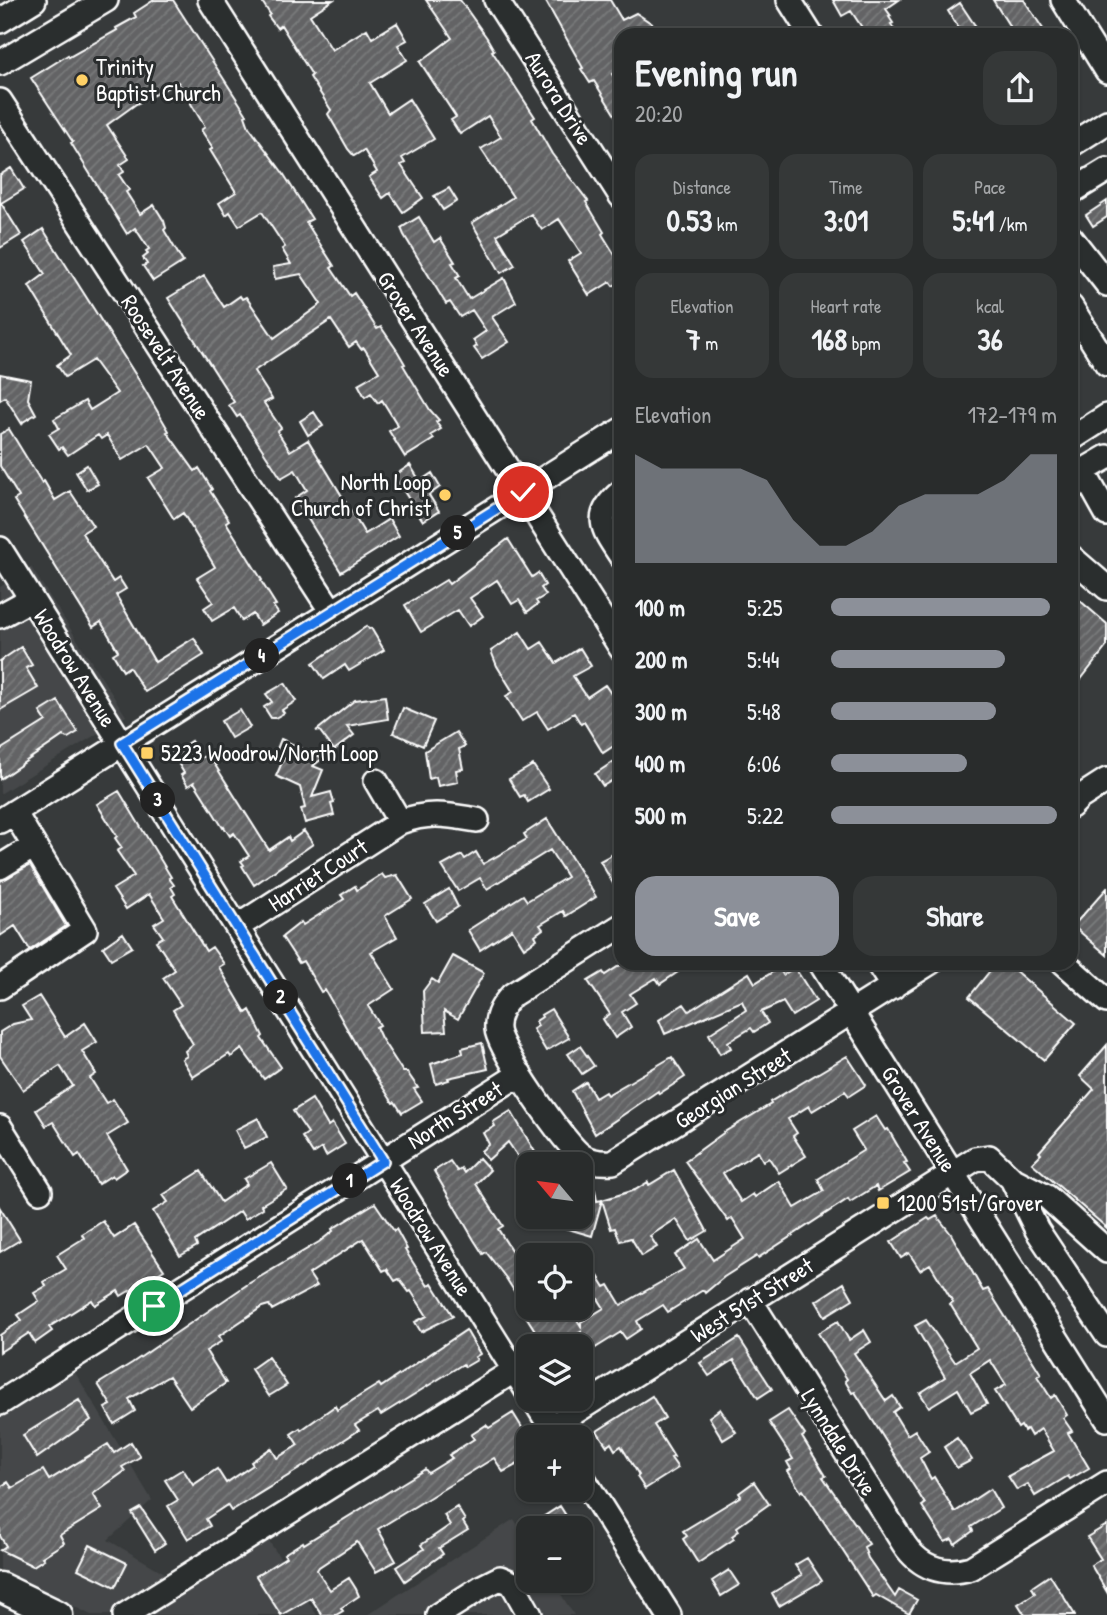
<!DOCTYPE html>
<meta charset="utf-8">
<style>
:root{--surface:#292c2c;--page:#353838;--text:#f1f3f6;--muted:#a5a7a9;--line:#454848;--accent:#8c9099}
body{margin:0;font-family:"Patrick Hand",sans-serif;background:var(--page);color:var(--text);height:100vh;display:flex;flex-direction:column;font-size:26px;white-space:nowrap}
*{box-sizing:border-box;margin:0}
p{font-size:23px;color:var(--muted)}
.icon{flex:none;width:38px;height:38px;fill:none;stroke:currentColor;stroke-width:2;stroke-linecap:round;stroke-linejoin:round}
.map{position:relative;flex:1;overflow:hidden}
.details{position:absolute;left:614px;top:28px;width:464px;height:942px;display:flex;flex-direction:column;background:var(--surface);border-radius:21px;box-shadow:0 2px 5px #0004,0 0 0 2px var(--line)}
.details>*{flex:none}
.needle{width:46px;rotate:299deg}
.fabs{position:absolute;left:516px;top:1152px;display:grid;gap:14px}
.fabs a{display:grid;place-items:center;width:77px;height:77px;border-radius:14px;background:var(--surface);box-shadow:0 2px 5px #0004,0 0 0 2px var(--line);font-size:35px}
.pin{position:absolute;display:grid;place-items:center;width:60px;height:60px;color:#fff;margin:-30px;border:4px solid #fff;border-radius:50%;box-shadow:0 2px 7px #0007}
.km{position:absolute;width:35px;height:35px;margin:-18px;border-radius:50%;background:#222;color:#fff;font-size:19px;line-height:35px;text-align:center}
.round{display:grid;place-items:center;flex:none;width:74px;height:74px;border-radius:21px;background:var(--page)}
.overview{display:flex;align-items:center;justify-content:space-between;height:119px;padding:0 21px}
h1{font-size:38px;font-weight:800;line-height:52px}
.figures{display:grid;grid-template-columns:repeat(3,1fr);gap:10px;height:119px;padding:7px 21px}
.figures div{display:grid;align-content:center;border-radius:18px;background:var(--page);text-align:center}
.figures b{font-size:30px;font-weight:800}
.figures small{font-size:19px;font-weight:400}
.figures p{font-size:19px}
.chart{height:196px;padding:14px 21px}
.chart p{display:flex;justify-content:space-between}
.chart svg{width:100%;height:126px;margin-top:7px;fill:var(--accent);opacity:.7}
.primary-button{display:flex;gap:14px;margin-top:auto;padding:14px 21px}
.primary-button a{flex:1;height:80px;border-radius:21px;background:var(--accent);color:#fff;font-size:28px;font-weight:800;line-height:80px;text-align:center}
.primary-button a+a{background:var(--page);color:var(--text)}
ul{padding:0 21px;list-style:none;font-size:23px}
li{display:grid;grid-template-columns:112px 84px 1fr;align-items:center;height:52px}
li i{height:18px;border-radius:9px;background:var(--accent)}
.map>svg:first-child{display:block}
</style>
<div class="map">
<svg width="1107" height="1615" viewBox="0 0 1107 1615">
<defs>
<pattern id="building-hatch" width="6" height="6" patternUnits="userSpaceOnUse" patternTransform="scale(1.75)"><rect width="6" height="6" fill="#636465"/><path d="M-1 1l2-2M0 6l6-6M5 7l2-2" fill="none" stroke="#7a7b7c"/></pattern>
</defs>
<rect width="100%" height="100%" fill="#373a3b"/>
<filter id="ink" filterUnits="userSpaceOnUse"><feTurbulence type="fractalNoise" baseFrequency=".0143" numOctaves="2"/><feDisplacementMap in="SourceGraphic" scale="14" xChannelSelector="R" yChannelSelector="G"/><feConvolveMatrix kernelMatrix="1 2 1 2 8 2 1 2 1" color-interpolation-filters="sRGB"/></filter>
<g filter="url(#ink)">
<path fill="#444748" d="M31,567L126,716L0,794V587Z
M73,1369L152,1500L108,1540L170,1576L110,1615H91L0,1569V1415Z
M514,1519L528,1542V1580H552L574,1615H367Z
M269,1541L317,1615H146L237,1559Z"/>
<path fill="url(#building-hatch)" stroke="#fff" stroke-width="2" d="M154,0H173L247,115L245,116L249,127L283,173L312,219L306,222L334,266L331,268L350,296L354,293L377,329L381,327L398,352L405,364L403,365L430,410L439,420L436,422L441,429L431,435L434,439L405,457L389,431L398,426L382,400L378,403L371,393L365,397L358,384L379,372L364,348L361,349L356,342L349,347L331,320L254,371L272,399L264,403L281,428L277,431L290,451L308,440L365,534L389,519L399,536L341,572L295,498L307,490L295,470L281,478L240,415L237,417L229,405L234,402L168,298L204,276L224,307L240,296L242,299L246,297L274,338L321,304L301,274L275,279L273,267L291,264L282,249L285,247L262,212L239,226L230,212L226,215L219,203L236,192L210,150L213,148L201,130L205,127L178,82L136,104L107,125L129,159L120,165L124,172L119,175L129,190L126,192L140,214L154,205L164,221L166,228L164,230L183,262L153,281L143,266L147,264L143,258L148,254L146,251L149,249L135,228L127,234L71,143L73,142L31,78L68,55L69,57L117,30L116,28L136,17L134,13Z
M261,0H333L310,15L332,50L367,29L372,38L397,23L407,40L398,45L407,60L370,83L388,113L409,99L434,139L402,158L405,163L401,165L423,198L403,212L390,193L383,198L369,177L377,172L364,150L354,156L348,149L328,114L331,110L310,77L312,75L281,25L277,28L268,16L270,14Z
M426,0H460L487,38L494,50L492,51L535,117L532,119L552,154L588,201L586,202L604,232L602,234L621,265V281L613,286L610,282L589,295L568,261L581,253L559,219L542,230L531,214L497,235L515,265L501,273L472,223L513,197L481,149L501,137L488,116L460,134L451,120L456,117L420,62L452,38Z
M545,0H610L622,20L636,13L654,25L661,35H621V68L612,74L621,89V125L594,81L590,83L581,69L583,68Z
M833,0H899L886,9L891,16L889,17L893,23L891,24L897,35H867L851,11L842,16Z
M993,0H1024L1047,35H1015Z
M960,3L972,21L982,35H963L948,11Z
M11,168L24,189L1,203L21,235L0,248V175Z
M449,188L457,201L443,210L434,196Z
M1107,201V217L1093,226L1086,215Z
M419,217L434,242L440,238L455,262L452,263L460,276L456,278L469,299L504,278L516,302L492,317L509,342L482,359L474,348L477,346L473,340L486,331L472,310L460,317L450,302L446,304L404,235L401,228Z
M43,229L142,385L169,431L167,432L195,471L199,468L212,489L210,491L229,520L226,522L262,580L261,581L276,605L273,606L278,613L260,625L253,614L242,621L234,608L212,621L204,608L213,602L197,578L215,567L183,513L174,519L148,478L165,468L149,444L122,460L107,435L101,439L98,435L68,455L62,447L59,449L49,434L59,428L54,419L85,401L90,410L117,393L93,360L65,377L57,365L71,355L29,286L45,274L24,242Z
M0,374L31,380L28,399L36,414L23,422L22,424L5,397L0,400Z
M314,412L323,426L308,435L300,421Z
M9,429L42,483L44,481L55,500L70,491L93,526L82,533L113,582L119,578L126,589L116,595L155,662L194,638L204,655L145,692L129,667L123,671L113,654L118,651L101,622L93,627L14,500L19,497L0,466V434Z
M87,465L98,484L87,490L76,472Z
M410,465L420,481L432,473L440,487L429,495L439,511L423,521L394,476Z
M508,539L532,577L538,573L545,585L541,588L546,595L536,601L538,604L527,612L519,600L512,604L497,580L470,598L483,616L469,626L458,610L421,632L405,605L446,580L449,584Z
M1071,593L1107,624V646L1071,692Z
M367,626L369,629L371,628L384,650L349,671L345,665L324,679L313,663Z
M520,632L531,649L542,642L556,663L580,648L591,666L573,676L587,697L605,685L616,701L613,703L621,717V741L603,753L584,722L581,724L574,713L548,729L537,712L522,721L506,696L513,692L497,666L491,651Z
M21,647L32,665L26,668L38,688L0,710V661Z
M285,683L296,701L282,710L284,713L275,718H271L264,707L272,702L266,694Z
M385,696L388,719L347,726L354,735L334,750L319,730L316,731L355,700Z
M58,701L78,732L68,738L63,736L0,779V750L46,721L40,712Z
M403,708L434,721L423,746L393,733Z
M240,710L250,727L231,738L221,721Z
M456,732L465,746L459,749L463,769L456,770L458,782L438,786L436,777L429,779L425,751Z
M281,739L323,758L313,766L323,770L312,797L331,792L334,803L331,804L334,815L305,823L301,809L305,808L300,787L276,776L284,758L275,754Z
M191,741L201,758L208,754L269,850L288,837L290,841L304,831L313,844L254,885L242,866L244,865L241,861L249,856L234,833L230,836L224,827L223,828L194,782L188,786L181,775L184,773L172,753Z
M613,762L621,775L603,786L595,774Z
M533,765L549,789L528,802L524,795L520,797L509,779Z
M119,791L171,877L169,878L174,885L171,887L175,894L172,896L206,951L212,947L224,964L219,967L229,984L246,1013L250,1010L263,1036L261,1038L281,1067L264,1079L242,1049L231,1057L229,1054L193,1077L182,1059L187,1056L185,1051L193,1044L173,1010L181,1005L163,978L175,970L156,941L163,937L154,924L164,918L149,894L126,909L113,889L134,876L117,851L122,848L115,838L117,836L97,804Z
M547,819L596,897L566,916L563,911L540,925L543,929L535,935L537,939L524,948L512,929L480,950L468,930L523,895L527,901L567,877L550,850L487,889L480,878L458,891L442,866L462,855L465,859L476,852L483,864L527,839L524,834Z
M613,854L616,859L621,856V897L600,861Z
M30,865L66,926L30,950L15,926L0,936V881Z
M382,874L385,878L397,875L412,899L385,916L397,937L371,952L394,989L368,1006L380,1025L376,1027L381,1038L403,1072H407L418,1088L414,1089L422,1101L402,1113L395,1102L393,1103L363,1057L325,990L321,992L303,961L299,963L282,937L301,922L303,925L344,899L341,895L355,886L357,890Z
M1107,888V955L1073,926Z
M449,889L458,907L436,921L425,904Z
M123,933L132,947L111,959L103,947Z
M453,956L484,973L458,1019L444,1011L446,1031L425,1032L423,991L432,979L438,983Z
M625,962H676L681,970L660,984L656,978L630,994L636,1003L622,1012L631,1027L615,1038L603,1019L610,1014L588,981L603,972L605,975Z
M997,962H1005L1076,1023L1044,1060L969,997Z
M779,968L783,975L795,968L816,1001L792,1016L783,1002L761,1012L768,1023L754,1032L751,1028L728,1042L731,1048L720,1054L709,1034L746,1010L742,1001L665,1034L659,1020L684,1004L689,1011L749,973L755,983Z
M39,996L65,1037L85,1023L97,1042L82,1051L96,1074L90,1078L106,1103L113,1099L128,1123L107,1136L127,1169L114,1178L112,1175L98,1184L79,1154L75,1157L53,1122L46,1126L36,1110L73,1086L60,1066L23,1090L0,1056V1032L13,1024L31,1020L22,1006Z
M551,1009L569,1038L546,1051L533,1029L538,1026L536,1021L542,1017L541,1015Z
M482,1043L488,1069L448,1078L449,1080L436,1084L431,1064L463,1053L462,1048Z
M1107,1045V1228L1032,1163L1041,1154L1039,1152L1094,1089L1080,1076Z
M580,1046L594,1066L582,1074L568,1054Z
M847,1056L866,1085L849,1096L845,1091L812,1111L809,1106L788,1119L797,1133L793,1136L806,1156L779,1173L769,1158L763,1161L758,1152L723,1173L741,1202L753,1194L755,1197L779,1181L795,1208L824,1191L818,1179L864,1150L852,1131L876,1116L885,1130L888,1129L907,1162L904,1163L910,1172L878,1191L876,1186L850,1202L848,1199L758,1258L757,1256L724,1277L705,1293L703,1290L668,1312L663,1305L637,1321L641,1329L626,1339L621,1332L581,1357V1332L559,1346H545L520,1307H524L506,1278L486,1252L483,1254L474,1240L434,1171L450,1161L457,1171L461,1168L464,1173L479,1158L490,1170L476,1184L503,1226L498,1229L516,1258L528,1250V1307H569L581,1326V1322L604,1308L588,1283L598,1276L605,1287L609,1285L621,1305L684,1269L675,1255L699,1239L713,1260L745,1239L732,1218L728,1221L685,1161L726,1131L771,1104L770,1102Z
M672,1057L685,1077L659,1094L658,1091L595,1134L572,1091L586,1082L595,1098L605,1092L607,1095Z
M312,1099L328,1126L332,1123L345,1144L326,1156L322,1148L313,1154L302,1137L308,1133L293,1111Z
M511,1111L542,1164H528V1190L515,1170L523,1164L508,1142L488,1160L481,1151L489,1144L483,1133L495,1126L493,1122Z
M258,1118L267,1137L244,1148L235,1130Z
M271,1163L287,1189L261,1205L263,1208L245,1219L240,1211L195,1241L197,1246L180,1256L153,1211L168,1202L163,1195L201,1171L221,1202L247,1184L244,1179Z
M674,1170L707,1231L690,1241L676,1219L650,1236L657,1247L642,1256L631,1238L620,1241L615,1228L611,1229L602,1200L635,1190L648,1182L649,1185Z
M581,1187L595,1190L597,1201L602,1200L592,1236L558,1226L560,1216H581Z
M375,1203L394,1231L396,1229L407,1249L405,1250L428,1286L432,1283L453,1316L421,1332L415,1322L427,1316L411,1291L409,1292L399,1279L395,1281L387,1269L383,1271L363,1239L309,1274L317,1286L272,1310L269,1305L262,1307L219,1336L222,1341L206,1351L226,1383L190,1407L169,1376L129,1399L135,1411L114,1424L105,1408L111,1405L98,1384L132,1363L248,1284L319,1242L333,1231L332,1229Z
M0,1208L20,1240L0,1252Z
M937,1216L951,1234L983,1291L988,1289L1041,1374L1037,1376L1051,1398L1055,1395L1067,1415L1063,1418L1072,1431L1068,1433L1089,1468L1070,1479L1068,1476L1035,1496L1028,1484L1017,1490L1008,1476L1054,1451L1041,1429L1031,1436L1027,1429L1024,1431L1021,1426L1018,1428L995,1391L1006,1385L990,1360L970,1373L987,1404L971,1412L958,1389L929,1407L920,1393L945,1377L915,1326L926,1320L955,1362L977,1348L950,1304L953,1302L930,1264L920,1270L909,1253L901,1258L891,1242L928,1218L930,1220Z
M103,1221L114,1238L134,1225L164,1270L121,1296L118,1291L95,1305L92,1300L49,1327L52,1331L35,1343L29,1333L0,1352V1335L22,1320L18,1315L39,1301L34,1293L46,1286L44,1282L66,1269L57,1255L84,1238L82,1234Z
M844,1283L853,1299L825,1316L816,1301Z
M838,1321L849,1340L864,1330L871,1342L854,1353L886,1401L893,1396L900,1407L893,1412L907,1435L915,1430L929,1452L920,1458L931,1479L934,1477L955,1512L990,1489L1001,1508L971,1527L973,1531L955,1544L952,1539L945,1542L922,1506L925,1504L855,1392L852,1393L845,1381L847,1379L818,1333Z
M466,1330L480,1354L475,1357L477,1360L465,1367L463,1364L381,1415L378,1411L355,1425L359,1430L309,1463L231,1511L227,1505L206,1519L210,1526L188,1539L168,1506L178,1500L165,1480L183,1469L193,1485L217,1469L226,1483L253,1465L251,1462L271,1448L277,1458L298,1445L291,1434L300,1428L301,1430L335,1406L337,1410L379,1384L381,1387Z
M739,1338L772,1389L758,1398L734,1360L709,1376L700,1363Z
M268,1357L287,1385L269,1396L251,1369Z
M652,1396L665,1418L654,1425L674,1457L671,1458L678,1468L645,1489L637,1477L639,1475L621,1446L615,1450L611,1443L607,1446L597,1431Z
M79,1400L91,1420L37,1458L23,1435Z
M720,1409L736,1432L723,1440L709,1417Z
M788,1410L805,1435L802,1437L826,1476L823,1477L869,1544L864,1547L868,1558L895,1597L899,1590L917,1600L909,1614L876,1595L873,1597L803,1490L801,1492L788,1471L791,1469L787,1462L793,1459L769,1422Z
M513,1413L528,1437V1480L518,1464L503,1472L494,1458L378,1529L396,1561L376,1572L357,1542L319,1567L317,1570L330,1590L349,1578L356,1589L359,1596L341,1608L343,1611L336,1615H322L311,1598L281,1615L256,1576L286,1557L284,1554L303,1542L304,1544L419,1473L425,1469L428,1473L452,1458L449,1455L474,1439L471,1435L486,1425L489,1428Z
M957,1438L972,1460L957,1468L944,1447Z
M131,1442L140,1457L122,1467L125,1471L93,1494L102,1509L60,1535L64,1543L42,1557L44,1559L33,1566L0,1550L6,1546L0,1536V1487L8,1482L12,1488L43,1470L49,1480L108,1444L114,1453Z
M754,1482L769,1504L737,1527L739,1531L732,1536L734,1539L698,1563L683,1539L687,1536L683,1531L741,1496L739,1493Z
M560,1506L570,1522L560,1528H526Z
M457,1507L465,1520L463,1522L468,1530L439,1548L443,1554L405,1581L396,1567L424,1549L421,1545L450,1525L444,1515Z
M141,1508L165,1543L155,1550L132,1513Z
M1107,1525V1592L1091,1565L1101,1559L1087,1537Z
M90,1545L127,1563L115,1587L78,1569Z
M807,1558L822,1581L779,1606L772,1593L802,1575L795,1565Z
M729,1570L739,1585L721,1596L712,1581Z
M1050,1575L1075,1615H1025L1018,1604L1035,1593L1032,1587Z"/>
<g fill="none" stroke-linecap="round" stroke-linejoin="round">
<g stroke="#fff" stroke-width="28">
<path id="minor" d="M210,0L621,648
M496,0L621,196
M789,0L811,35
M1063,0L1107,71
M0,21L34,0
M0,63L106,0
M0,101L332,612
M1071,145L1107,122
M1071,192L1107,170
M1071,238L1107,284
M1071,307L1107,364
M1071,439L1107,416
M1083,471L1107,514
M1071,478L1107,457
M621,492C592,516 603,529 621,556
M0,549L528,1392
M1071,557L1107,588
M0,616L31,599
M376,781L400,822
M1071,806L1079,798L1107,780
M0,821L621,430
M0,867L34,846
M621,926L512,995C503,1005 496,1015 497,1029C498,1048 565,1145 582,1156C591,1162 602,1163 613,1162L931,962
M237,927L400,822C429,811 447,815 477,820
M820,962L1107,1419
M877,962L893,987
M1063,962L1107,1001
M0,987L85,930L14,812
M0,1127L40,1191
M1012,1179L1047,1197L1107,1251
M750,1300L904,1544C920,1568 943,1576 971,1568L1107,1483
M533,1398L557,1437
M0,1403L520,1074
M551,1427L975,1159L989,1157L1012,1179L1037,1230L1107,1335
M581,1475L669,1615
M125,1615L515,1370
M438,1615L482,1587L500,1578L512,1583L530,1615"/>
</g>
<g stroke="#fff" stroke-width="33">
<path id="major" d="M0,1587L58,1615"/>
</g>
<use href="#minor" stroke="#2a2d2e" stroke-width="23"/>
<use href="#major" stroke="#2a2d2e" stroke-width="28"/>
</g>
</g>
<g fill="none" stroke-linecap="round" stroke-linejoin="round" filter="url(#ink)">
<g stroke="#fff" stroke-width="14">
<path id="route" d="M154,1306L383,1161L122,743L523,492"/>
</g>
<use href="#route" stroke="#1a73e8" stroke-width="9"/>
</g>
<g fill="#ffd166" stroke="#2a2d2e" stroke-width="2.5">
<circle cx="82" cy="80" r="7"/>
<circle cx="445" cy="495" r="7"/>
<rect x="140" y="746" width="14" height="14" rx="3.5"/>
<rect x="876" y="1196" width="14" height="14" rx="3.5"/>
</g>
<g text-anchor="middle" stroke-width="6" stroke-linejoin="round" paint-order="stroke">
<g font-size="23" fill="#fff" stroke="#2a2d2e" text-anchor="start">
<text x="96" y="75">Trinity<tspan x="96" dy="26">Baptist Church</tspan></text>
<text x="431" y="490" text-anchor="end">North Loop<tspan x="431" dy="26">Church of Christ</tspan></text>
<text x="161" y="761">5223 Woodrow/North Loop</text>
<text x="897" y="1211">1200 51st/Grover</text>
</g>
<g font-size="23" fill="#fff" stroke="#2a2d2e">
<text transform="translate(559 98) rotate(58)" y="8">Aurora Drive</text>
<text transform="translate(416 324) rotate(57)" y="8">Grover Avenue</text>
<text transform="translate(166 357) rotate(57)" y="8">Roosevelt Avenue</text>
<text transform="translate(75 668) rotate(58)" y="8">Woodrow Avenue</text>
<text transform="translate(318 875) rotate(-33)" y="8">Harriet Court</text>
<text transform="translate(733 1088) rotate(-32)" y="8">Georgian Street</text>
<text transform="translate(455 1115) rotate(-32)" y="8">North Street</text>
<text transform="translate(919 1119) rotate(58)" y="8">Grover Avenue</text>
<text transform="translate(431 1237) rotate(58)" y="8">Woodrow Avenue</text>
<text transform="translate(752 1300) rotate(-32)" y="8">West 51st Street</text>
<text transform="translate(839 1442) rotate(58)" y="8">Lynndale Drive</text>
</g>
</g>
</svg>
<div class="fabs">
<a><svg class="needle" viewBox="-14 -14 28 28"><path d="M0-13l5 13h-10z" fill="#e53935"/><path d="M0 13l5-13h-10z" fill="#a5a7a9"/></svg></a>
<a><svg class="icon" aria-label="locate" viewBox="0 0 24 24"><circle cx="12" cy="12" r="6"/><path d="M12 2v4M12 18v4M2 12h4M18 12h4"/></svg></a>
<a><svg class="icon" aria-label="layers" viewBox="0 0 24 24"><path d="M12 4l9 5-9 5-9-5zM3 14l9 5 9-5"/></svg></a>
<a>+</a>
<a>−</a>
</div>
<div class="pin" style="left:154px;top:1306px;background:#1e9e55"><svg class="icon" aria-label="arrive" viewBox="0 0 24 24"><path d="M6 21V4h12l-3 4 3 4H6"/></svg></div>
<div class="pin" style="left:523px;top:492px;background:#d93025"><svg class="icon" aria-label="check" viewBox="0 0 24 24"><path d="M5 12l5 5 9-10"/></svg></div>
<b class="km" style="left:350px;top:1181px">1</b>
<b class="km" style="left:281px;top:997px">2</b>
<b class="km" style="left:158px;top:800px">3</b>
<b class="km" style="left:262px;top:656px">4</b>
<b class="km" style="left:458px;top:533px">5</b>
<section class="details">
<div class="overview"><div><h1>Evening run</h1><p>20:20</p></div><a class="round"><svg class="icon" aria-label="share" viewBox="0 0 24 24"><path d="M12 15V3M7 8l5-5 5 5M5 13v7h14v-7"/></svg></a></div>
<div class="figures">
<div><p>Distance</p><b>0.53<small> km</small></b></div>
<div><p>Time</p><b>3:01</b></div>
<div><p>Pace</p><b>5:41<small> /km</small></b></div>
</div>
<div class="figures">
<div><p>Elevation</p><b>7<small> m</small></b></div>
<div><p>Heart rate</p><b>168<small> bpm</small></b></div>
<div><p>kcal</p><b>36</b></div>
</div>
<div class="chart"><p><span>Elevation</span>172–179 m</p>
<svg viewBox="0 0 160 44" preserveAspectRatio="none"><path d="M0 44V6L10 11L20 11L30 11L40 11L50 15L60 29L70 38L80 38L90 33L100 24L110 20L120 20L130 20L140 15L150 6L160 6V44z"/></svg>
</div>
<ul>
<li><b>100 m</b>5:25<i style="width:97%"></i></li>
<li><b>200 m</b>5:44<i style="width:77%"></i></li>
<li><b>300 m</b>5:48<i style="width:73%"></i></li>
<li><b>400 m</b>6:06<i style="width:60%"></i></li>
<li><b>500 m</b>5:22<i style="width:100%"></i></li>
</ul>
<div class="primary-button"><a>Save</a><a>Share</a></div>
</section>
</div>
